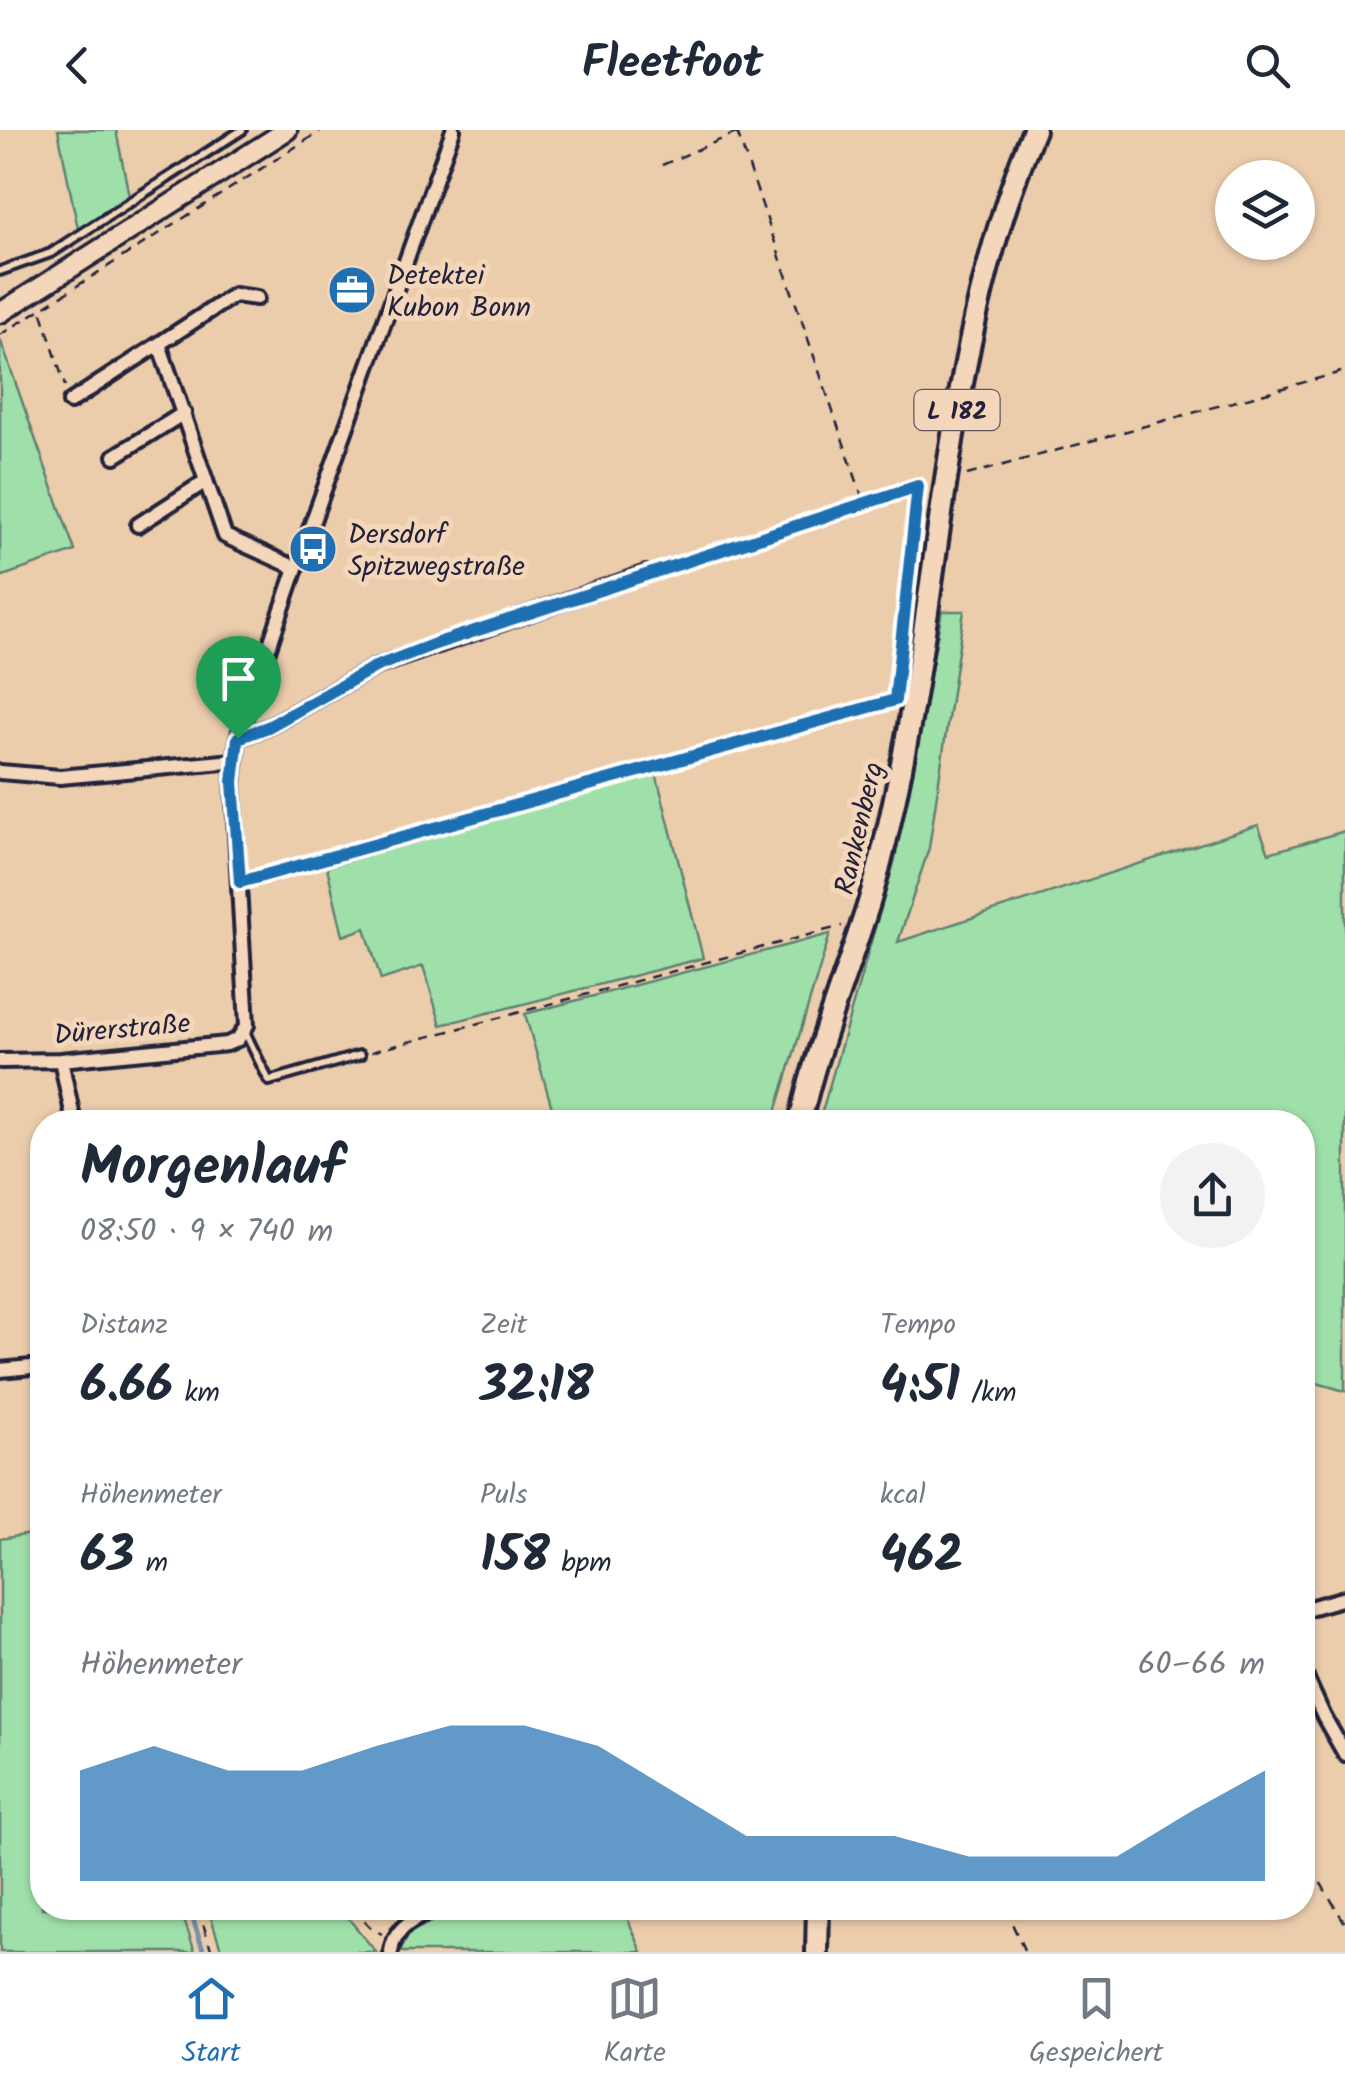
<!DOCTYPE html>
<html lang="de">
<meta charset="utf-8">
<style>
:root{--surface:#fff;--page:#f2f2f3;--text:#1f2937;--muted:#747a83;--line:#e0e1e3;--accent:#1f6fb2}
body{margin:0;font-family:Kalam,sans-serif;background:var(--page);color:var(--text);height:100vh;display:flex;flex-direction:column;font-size:38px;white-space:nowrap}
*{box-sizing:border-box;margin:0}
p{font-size:32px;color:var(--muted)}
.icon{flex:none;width:55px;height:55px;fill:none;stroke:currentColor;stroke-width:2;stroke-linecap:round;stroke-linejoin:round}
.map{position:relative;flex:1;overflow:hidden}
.drawer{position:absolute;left:30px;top:980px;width:1285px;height:810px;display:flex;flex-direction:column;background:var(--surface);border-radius:40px;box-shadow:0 2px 8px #0004}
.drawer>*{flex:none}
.tools{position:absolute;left:1215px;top:30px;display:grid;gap:20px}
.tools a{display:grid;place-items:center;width:100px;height:100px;border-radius:50%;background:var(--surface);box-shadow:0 2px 8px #0004;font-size:50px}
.pin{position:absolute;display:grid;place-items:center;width:85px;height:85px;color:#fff;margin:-102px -42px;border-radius:50% 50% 50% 0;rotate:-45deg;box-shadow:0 0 10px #0007}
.pin .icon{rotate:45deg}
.round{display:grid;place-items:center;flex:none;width:105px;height:105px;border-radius:52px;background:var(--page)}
.head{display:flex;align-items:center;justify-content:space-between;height:170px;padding:0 50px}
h1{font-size:55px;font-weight:700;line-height:75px}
.stats{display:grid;grid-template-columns:repeat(3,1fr);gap:15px;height:170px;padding:10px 50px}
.stats div{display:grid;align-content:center}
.stats b{font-size:50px;font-weight:700}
.stats small{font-size:28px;font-weight:400}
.stats p{font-size:28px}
.chart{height:280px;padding:20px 50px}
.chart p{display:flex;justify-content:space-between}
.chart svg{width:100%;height:180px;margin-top:10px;fill:var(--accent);opacity:.7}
header{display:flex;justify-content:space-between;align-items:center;height:130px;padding:0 50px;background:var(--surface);font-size:45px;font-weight:700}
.tab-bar{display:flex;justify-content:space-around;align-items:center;height:140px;border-top:2px solid var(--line);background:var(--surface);font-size:28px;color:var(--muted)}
.tab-bar a{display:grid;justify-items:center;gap:5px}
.tab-bar .current{color:var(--accent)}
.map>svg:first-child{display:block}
</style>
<header><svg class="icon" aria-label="back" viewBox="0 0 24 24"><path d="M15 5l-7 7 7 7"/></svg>Fleetfoot<svg class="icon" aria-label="search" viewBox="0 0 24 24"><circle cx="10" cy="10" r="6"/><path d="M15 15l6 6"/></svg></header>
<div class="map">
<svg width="1345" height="1822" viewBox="0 0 1345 1822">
<rect width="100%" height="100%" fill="#ebcdac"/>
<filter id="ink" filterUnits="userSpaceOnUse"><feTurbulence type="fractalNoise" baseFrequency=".01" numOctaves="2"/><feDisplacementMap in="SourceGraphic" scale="20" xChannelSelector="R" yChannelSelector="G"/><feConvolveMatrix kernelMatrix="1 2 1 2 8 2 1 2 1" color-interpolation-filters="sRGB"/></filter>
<g filter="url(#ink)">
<path fill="#9fe0aa" stroke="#608172" stroke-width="2.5" d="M58,0H116L129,66L78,99Z
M0,209L75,421L0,447Z
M942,481H964L929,718L898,812L1258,695L1269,723L1345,701V1261L1303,1249L1302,992H819L895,729Z
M656,643L703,828L441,895L423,836L381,850L365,798L343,806L327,737Z
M830,804L773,992H556L525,884Z
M42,1402V1778H180L195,1822H0V1409Z
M208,1778H340L376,1822H222Z
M460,1778H623L642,1822H400L409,1803Z"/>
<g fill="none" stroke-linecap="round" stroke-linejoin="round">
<path stroke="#748fac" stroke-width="5" d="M189,1778L204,1822"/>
<g stroke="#22223b" stroke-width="14">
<path id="service" d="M0,141L51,123L242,0
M245,902L269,951L360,925"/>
</g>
<g stroke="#22223b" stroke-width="20">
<path id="minor" d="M159,214L225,406L296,438
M70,272L234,165L257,168
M115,326L184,283
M138,395L206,351
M238,608L268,597L375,537L646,443
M0,642L60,647L234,631
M61,930L74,992
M0,931L61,930L227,914L238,909L247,895L233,653L238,608L296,438L453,0
M0,1240L42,1236
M1302,1480L1345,1468
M1302,1539L1324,1587L1345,1624
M391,1822C394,1796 418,1787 439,1778"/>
</g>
<g stroke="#22223b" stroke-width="25">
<path id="secondary" d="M0,183L287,0"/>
</g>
<g stroke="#22223b" stroke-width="28">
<path id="primary" d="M800,992C816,919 845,848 868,776C880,738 889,697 897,658C943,440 946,208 1034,0
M817,1822L818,1778"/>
</g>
<path stroke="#22223b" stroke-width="2.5" stroke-dasharray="10 8" stroke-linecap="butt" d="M737,2L864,372
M662,35L743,0
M42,183L65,256
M0,205L322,0
M967,345L1345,241
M662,438L925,354
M897,548L918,357
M256,747L893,570
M371,922L842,796
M1302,1722L1345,1793
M198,1778L212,1822
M352,1778L371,1798L382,1804
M1005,1778L1025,1822"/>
<use href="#service" stroke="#f4d7ba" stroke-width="6"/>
<use href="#minor" stroke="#f4d7ba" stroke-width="12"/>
<use href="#secondary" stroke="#f4d7ba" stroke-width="18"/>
<use href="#primary" stroke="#f4d7ba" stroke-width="20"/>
</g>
</g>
<g fill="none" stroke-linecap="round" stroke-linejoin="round" filter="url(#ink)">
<g stroke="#fff" stroke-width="20">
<path id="route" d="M918,356L895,570L240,752L233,652L238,608L268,597L375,537L435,514Z"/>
</g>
<use href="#route" stroke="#1f6fb2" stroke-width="12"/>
</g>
<defs>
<g id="office-disc" transform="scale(2.5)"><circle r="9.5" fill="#1f6fb2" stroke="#f4d7ba"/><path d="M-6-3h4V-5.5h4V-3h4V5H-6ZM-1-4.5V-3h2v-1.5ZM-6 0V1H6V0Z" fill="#fff"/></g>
<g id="bus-disc" transform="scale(2.5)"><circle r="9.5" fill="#1f6fb2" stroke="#f4d7ba"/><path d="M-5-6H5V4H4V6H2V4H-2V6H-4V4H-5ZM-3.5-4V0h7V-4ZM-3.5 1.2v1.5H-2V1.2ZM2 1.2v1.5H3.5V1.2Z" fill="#fff"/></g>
</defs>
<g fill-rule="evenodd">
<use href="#office-disc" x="352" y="160"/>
<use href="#bus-disc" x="313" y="419"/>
</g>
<g text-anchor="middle" stroke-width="10" stroke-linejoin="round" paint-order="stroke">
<rect fill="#f4d7ba" stroke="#615861" stroke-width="2.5" x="914.5" y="260" width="85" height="40" rx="8"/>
<g font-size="25" font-weight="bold" fill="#22223b">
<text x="957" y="289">L 182</text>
</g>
<g font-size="28" fill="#22223b" stroke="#f4d7ba" text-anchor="start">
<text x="387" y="154">Detektei<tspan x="387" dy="32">Kubon Bonn</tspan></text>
<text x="348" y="413">Dersdorf<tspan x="348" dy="32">Spitzwegstraße</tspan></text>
</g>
<g font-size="28" fill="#22223b" stroke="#f4d7ba">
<text transform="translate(858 698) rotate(-77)" y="10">Rankenberg</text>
<text transform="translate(122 898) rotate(-5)" y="10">Dürerstraße</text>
</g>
</g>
</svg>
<div class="tools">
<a><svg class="icon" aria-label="layers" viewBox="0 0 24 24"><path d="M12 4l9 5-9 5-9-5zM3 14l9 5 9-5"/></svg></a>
</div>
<div class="pin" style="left:238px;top:608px;background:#1e9e55"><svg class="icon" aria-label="arrive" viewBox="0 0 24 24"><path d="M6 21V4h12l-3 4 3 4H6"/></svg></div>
<section class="drawer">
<div class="head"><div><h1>Morgenlauf</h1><p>08:50 · 9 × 740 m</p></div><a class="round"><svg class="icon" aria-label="share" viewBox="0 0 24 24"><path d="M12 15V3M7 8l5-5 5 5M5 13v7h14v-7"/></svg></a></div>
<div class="stats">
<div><p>Distanz</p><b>6.66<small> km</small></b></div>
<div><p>Zeit</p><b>32:18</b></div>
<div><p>Tempo</p><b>4:51<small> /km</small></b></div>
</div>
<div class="stats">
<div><p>Höhenmeter</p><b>63<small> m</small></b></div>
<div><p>Puls</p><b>158<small> bpm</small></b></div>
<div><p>kcal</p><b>462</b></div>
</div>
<div class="chart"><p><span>Höhenmeter</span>60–66 m</p>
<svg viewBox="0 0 160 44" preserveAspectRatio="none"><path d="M0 44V17L10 11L20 17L30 17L40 11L50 6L60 6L70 11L80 22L90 33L100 33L110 33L120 38L130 38L140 38L150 27L160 17V44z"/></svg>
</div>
</section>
</div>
<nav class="tab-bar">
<a class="current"><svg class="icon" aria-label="home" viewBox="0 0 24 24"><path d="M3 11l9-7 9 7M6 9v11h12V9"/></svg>Start</a>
<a><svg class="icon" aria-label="map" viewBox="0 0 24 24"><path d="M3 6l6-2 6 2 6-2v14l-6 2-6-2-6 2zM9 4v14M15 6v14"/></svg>Karte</a>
<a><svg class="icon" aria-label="saved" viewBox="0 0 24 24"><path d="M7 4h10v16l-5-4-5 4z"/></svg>Gespeichert</a>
</nav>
